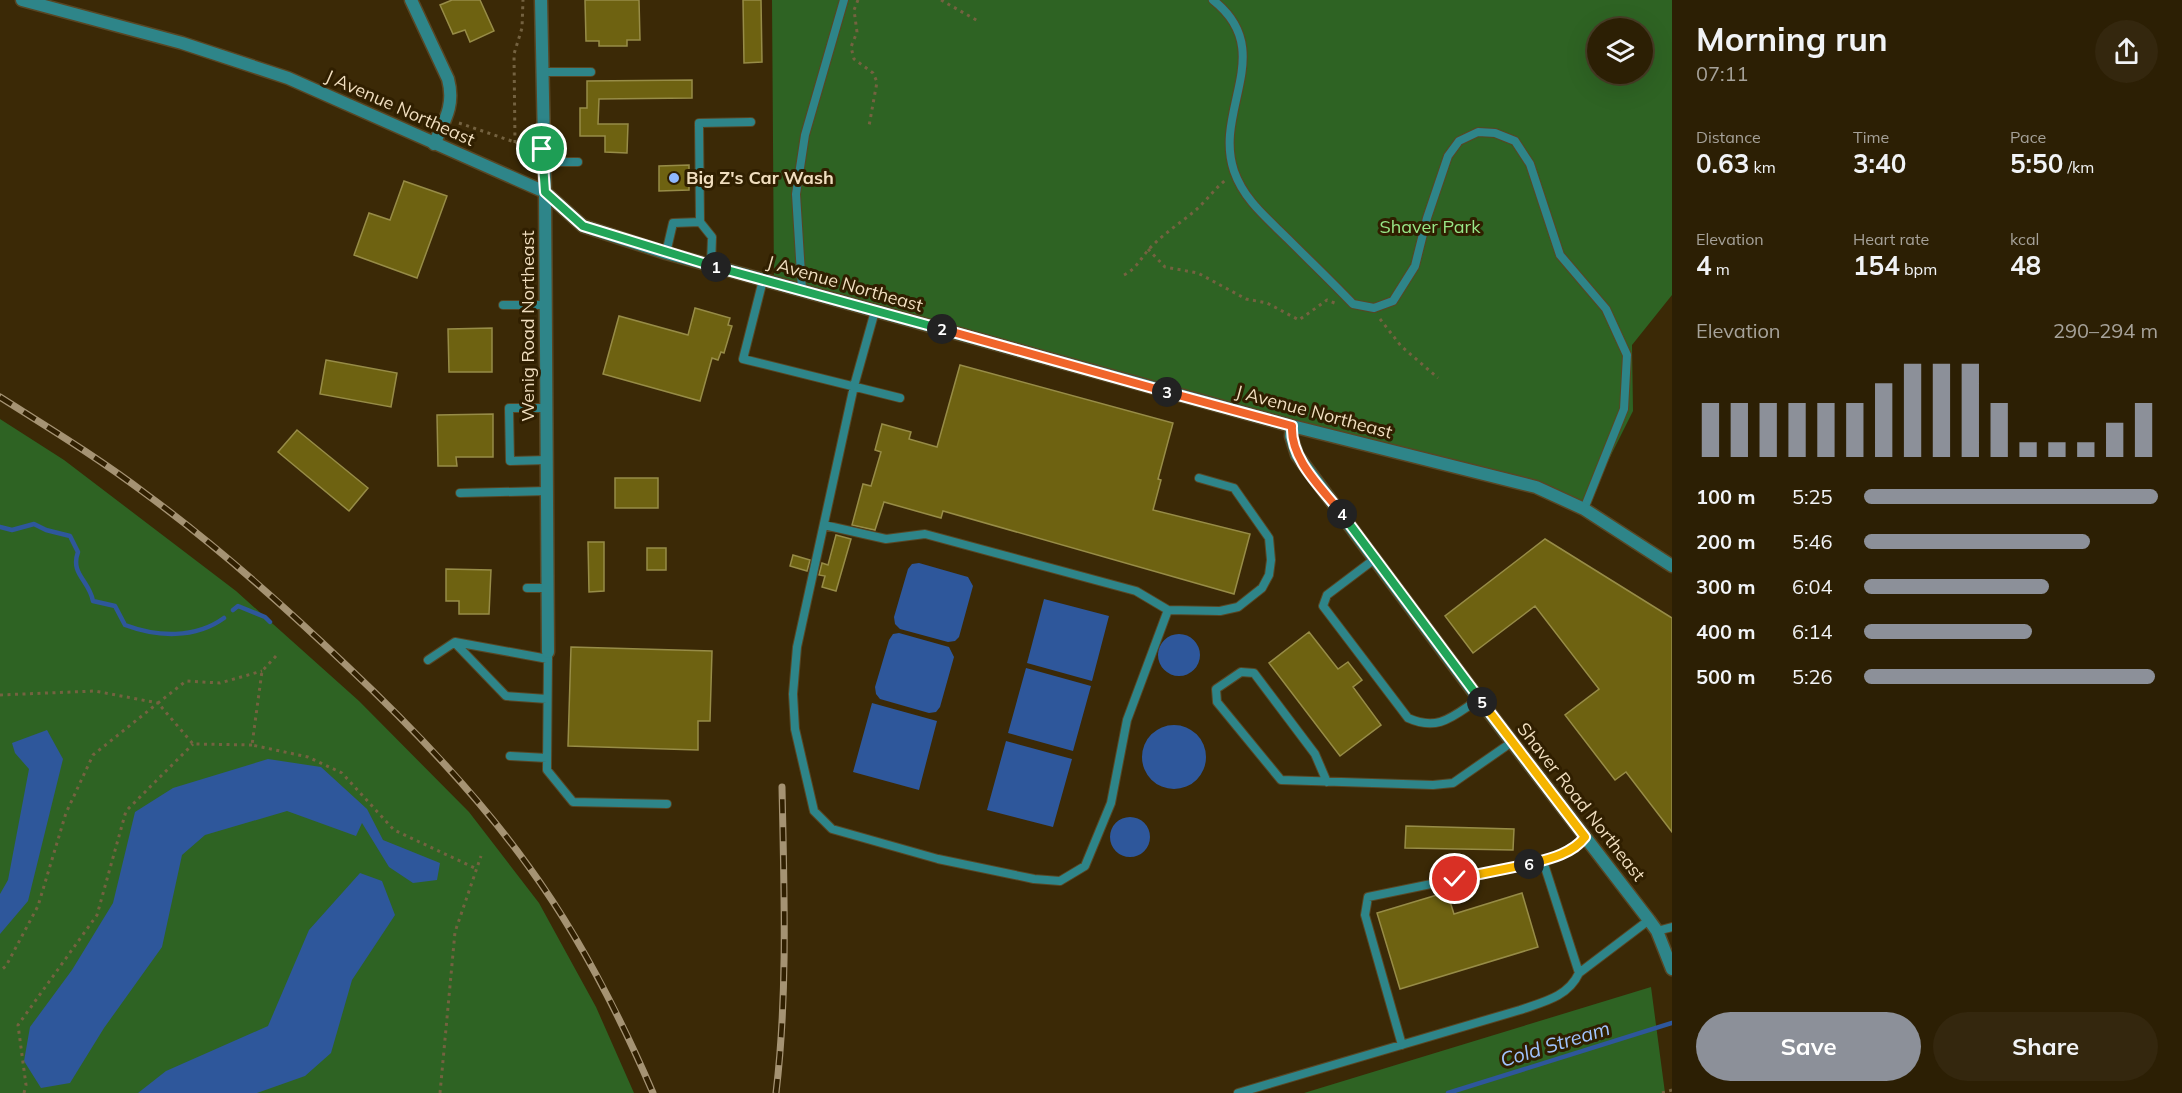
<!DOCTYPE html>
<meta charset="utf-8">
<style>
:root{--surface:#2c1f04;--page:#34270e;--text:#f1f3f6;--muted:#a6a29a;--line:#483d26;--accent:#8c9099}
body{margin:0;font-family:Mulish,sans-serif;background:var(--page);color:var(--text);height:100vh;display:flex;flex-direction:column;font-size:22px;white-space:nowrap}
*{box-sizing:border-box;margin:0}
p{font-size:20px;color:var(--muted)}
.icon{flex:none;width:33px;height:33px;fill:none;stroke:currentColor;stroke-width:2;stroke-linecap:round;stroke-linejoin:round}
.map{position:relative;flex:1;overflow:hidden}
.drawer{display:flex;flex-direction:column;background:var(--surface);width:510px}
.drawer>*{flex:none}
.buttons{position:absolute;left:1587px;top:18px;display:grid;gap:12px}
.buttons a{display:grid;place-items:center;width:66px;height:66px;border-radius:50%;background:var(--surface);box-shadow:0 6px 24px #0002,0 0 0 2px var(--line);font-size:30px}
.pin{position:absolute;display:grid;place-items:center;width:51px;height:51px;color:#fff;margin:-26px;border:3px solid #fff;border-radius:50%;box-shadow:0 2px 6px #0007}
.km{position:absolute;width:30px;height:30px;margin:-15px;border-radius:50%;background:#222;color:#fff;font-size:16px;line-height:30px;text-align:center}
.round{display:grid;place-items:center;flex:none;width:63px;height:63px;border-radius:32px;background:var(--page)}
.summary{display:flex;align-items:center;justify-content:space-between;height:102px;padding:0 24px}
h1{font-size:33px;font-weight:700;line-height:45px}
.metrics{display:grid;grid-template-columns:repeat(3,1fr);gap:9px;height:102px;padding:6px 24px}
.metrics div{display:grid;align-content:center}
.metrics b{font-size:26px;font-weight:700}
.metrics small{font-size:16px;font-weight:400}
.metrics p{font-size:16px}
.chart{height:168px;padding:12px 24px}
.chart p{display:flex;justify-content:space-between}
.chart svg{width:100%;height:108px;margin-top:6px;stroke:var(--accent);stroke-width:6}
.cta{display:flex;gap:12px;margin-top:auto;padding:12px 24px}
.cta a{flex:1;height:69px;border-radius:36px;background:var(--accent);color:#fff;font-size:24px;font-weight:700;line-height:69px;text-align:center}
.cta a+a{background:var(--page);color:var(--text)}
ul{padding:0 24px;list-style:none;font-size:20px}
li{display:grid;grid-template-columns:96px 72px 1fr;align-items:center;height:45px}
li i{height:15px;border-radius:8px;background:var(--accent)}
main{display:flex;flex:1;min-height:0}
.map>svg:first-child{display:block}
</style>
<main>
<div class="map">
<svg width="1672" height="1093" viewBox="0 0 1672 1093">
<rect width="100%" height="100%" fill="#3b2906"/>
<path fill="#2e6323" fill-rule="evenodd" d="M772,0H1672V295L1632,345L1633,411L1584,509L1536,487L774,283ZM1598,28H1642V74H1598Z
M0,419L64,460L236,591L359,701L469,812L539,903L596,1007L634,1093H0Z
M1651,987L1665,1093H1304Z"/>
<path fill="#2e579b" d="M919,563L968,577L973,586L959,637L955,641L948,642L900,629L895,624L894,617L908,569L912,564Z
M1044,599L1109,616L1092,681L1027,663Z
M899,633L949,647L954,657L940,707L936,712L929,713L880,699L876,694L875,687L889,640L893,634Z
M1158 655a21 21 0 1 1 42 0a21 21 0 1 1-42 0Z
M1026,668L1091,686L1073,751L1008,733Z
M872,703L937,721L919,790L853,772Z
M1142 757a32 32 0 1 1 64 0a32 32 0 1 1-64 0Z
M47,730L63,759L28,901L0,934V894L8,880L29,769L15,753L12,743Z
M1006,741L1072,759L1053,827L987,810Z
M268,759L321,767L367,809L383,840L440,863L437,880L413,883L389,867L362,823L356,836L287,811L205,835L182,855L162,947L104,1028L70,1083L41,1088L24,1061L30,1027L72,970L113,903L135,812L173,788Z
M1110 837a20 20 0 1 1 40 0a20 20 0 1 1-40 0Z
M360,873L382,881L395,915L352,980L331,1053L305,1076L257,1093H138L166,1071L268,1026L309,930Z"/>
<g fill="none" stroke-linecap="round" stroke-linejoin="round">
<path stroke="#2e579b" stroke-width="4.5" d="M0,527L12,530L34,524L46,530L70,536L78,552C70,574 89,580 93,601L115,606L125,625C157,637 195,639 224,618
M233,610L238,606L265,617L270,622
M1448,1093L1672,1023"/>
</g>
<path fill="#6e6211" stroke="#978c47" stroke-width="1.5" d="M452,0H480L494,31L470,42L465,30L453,34L440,5Z
M585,0H639L640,40H627V46H599V41H586Z
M743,0H761L762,62L744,63Z
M692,80V98L599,99L598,124H628L627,153L605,152V136H580V108H587V81Z
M689,165V190L659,191V166Z
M404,181L447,196L417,278L354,255L369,213L390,220Z
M695,308L730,318L728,325L732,326L724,353L721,352L718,360L712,358L700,401L603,374L619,316L688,335Z
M492,328V372H449L448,329Z
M326,360L397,373L391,407L320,394Z
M960,365L1173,423L1158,479L1161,480L1153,510L1250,534L1234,594L943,511L941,518L884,502L875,530L852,525L863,484L871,486L881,452L875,450L882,424L911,432L909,439L937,447Z
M493,414V457H456L457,466H438L437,415Z
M297,430L368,488L349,511L278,452Z
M615,478H658V508H615Z
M836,535L851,539L836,591L822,587L825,576L819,575L822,563L828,565Z
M1545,539L1672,618V832L1626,772L1615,780L1565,715L1599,689L1535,606L1473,653L1445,616Z
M588,542H604V591L589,592Z
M647,548H666V570H647Z
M793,555L810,560L807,571L790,566Z
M446,569L491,570L489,614H459V601H446Z
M1309,632L1338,669L1348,662L1362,680L1353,687L1381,725L1340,756L1269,663Z
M571,647L712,651L710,721H698V750L568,746Z
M1406,826L1514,829L1513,850L1405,848Z
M1447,892L1454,914L1522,893L1538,947L1400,989L1377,913Z"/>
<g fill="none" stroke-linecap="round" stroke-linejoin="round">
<g stroke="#584624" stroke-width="10">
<path id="service" d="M1213,0C1278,51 1213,110 1234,171C1244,200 1267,218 1288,239C1310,261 1332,282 1353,304L1374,308L1393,301L1415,266L1427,218L1448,156L1459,141L1478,132L1495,133L1515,141L1530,164L1560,255L1606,309L1627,355L1624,409L1584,509
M541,72H591
M543,162H578
M666,253L673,223L700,222
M711,265L712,237L700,222L699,123L751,122
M763,280L743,359L900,398
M802,290L796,194L805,135L844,0
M503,305H545
M875,311L854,386L797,647L793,694L795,729L814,811L832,829L938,859L1034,879L1060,881L1085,866L1111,803L1127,720L1168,610L1220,611L1238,607L1262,588L1269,575L1271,560L1269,538L1234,488L1199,478
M546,408H509L510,461L547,460
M460,493L547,491
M824,525L886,539L925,534L1136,591L1168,610
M1376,558L1327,595L1323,606L1408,718C1439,732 1453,716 1479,699
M527,588H547
M455,643L506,696L547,699
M548,652L547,770L573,802L667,804
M428,660L455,642L548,659
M510,756L547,758
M1327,782L1315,754L1254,673L1241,672L1216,689L1217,702L1281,780L1433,785L1453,783L1512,742
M1585,837L1579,845L1543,861L1579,973L1649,920
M1657,931L1672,927
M1402,1045L1365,915L1368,897L1543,861
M1238,1093L1520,1010C1543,1002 1568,997 1579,973"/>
</g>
<g stroke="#584624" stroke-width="15">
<path id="minor" d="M411,0L448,79C455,105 445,120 434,144
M545,192L548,652"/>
</g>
<g stroke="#584624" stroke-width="15">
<path id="tertiary" d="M22,0L182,43L288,78L545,192L583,226L666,253L1292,426L1536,487L1584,509L1672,566
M541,0L545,192
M1292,426L1291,436L1297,455L1479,699L1649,920L1657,931L1672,969"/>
</g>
<path stroke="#746240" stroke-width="3" stroke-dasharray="3 4.5" stroke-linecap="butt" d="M858,0L854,10L857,32L851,47L854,59L873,73L877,82L869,126
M941,0L978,21
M459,123L532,148
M515,143L514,54L522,28L523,0
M1148,249L1165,267L1198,273L1246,299L1267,303L1299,320L1327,300L1337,304
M1124,275C1138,268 1142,255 1153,245C1166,232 1183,221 1197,209C1208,199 1215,188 1227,179
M1380,319L1401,346L1438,378
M276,656L262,671L252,745L308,757L342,773L394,830L477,869
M0,695L95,691L158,703L93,755L66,813L38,906L6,966L0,971
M252,745L193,744L158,703L186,681L220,683L262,671
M24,1093L26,1085L18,1025L97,915L126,811L193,744
M440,1093L455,932L481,856
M1662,1093L1672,1090"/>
<use href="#service" stroke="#2e8589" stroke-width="8"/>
<use href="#minor" stroke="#2e8589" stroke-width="12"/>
<use href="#tertiary" stroke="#2e8589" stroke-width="12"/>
<g stroke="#a59373" stroke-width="7">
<path id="rail" d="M0,397C49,428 100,459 146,494C217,546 283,605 346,665C412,727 476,793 529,867C580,937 619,1014 653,1093
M776,1093C788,992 784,889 782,787"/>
</g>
<use href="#rail" stroke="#301f00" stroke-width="4.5" stroke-dasharray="14" stroke-linecap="butt"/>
</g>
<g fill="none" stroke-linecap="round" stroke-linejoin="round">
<g stroke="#fff" stroke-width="12">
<path id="split-1" d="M542,149L545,192L583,226L716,267"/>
</g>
<g stroke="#fff" stroke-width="12">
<path id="split-2" d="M716,267L942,329"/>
</g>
<g stroke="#fff" stroke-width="12">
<path id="split-3" d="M942,329L1167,392"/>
</g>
<g stroke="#fff" stroke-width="12">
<path id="split-4" d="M1167,392L1292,426C1290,460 1323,489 1342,514"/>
</g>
<g stroke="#fff" stroke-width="12">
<path id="split-5" d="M1342,514L1482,702"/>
</g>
<g stroke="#fff" stroke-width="12">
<path id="split-6" d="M1482,702L1585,837C1572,854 1549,859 1529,864"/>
</g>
<g stroke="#fff" stroke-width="12">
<path id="split-7" d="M1455,879L1529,864"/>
</g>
<use href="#split-1" stroke="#22a559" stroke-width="8"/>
<use href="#split-2" stroke="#22a559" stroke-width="8"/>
<use href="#split-3" stroke="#f0652b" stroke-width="8"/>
<use href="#split-4" stroke="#f0652b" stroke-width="8"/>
<use href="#split-5" stroke="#22a559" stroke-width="8"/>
<use href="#split-6" stroke="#f5b400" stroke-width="8"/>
<use href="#split-7" stroke="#f5b400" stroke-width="8"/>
</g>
<circle fill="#8fb8fd" stroke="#301f00" stroke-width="2" cx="674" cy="178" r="6"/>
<g text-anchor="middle" stroke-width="6" stroke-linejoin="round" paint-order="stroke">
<g font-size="18" fill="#f0debf" stroke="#301f00">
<text transform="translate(400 108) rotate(24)" y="6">J Avenue Northeast</text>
<text transform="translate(845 284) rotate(16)" y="6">J Avenue Northeast</text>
<text transform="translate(528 326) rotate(-90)" y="6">Wenig Road Northeast</text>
<text transform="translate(1314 412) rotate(15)" y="6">J Avenue Northeast</text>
<text transform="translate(1581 802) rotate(52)" y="6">Shaver Road Northeast</text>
</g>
<g font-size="18" font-weight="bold" fill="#f0debf" stroke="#301f00" text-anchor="start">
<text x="686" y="184">Big Z's Car Wash</text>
</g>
<g font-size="18" fill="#99e888" stroke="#301f00">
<text x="1430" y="233">Shaver Park</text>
</g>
<g font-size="20" font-style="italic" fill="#a0c3fc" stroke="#301f00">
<text transform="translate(1555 1044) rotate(-17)" y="7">Cold Stream</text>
</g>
</g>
</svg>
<div class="buttons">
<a><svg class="icon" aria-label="layers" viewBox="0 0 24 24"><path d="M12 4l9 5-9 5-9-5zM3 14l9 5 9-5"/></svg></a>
</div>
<div class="pin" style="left:542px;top:149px;background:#1e9e55"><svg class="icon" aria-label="arrive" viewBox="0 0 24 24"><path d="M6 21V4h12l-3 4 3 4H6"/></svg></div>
<div class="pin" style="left:1455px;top:879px;background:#d93025"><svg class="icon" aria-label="check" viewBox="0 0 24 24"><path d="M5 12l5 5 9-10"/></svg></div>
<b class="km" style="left:716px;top:267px">1</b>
<b class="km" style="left:942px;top:329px">2</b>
<b class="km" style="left:1167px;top:392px">3</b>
<b class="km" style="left:1342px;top:514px">4</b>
<b class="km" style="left:1482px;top:702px">5</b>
<b class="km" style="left:1529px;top:864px">6</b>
</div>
<section class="drawer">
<div class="summary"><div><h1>Morning run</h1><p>07:11</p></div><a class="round"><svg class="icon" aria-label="share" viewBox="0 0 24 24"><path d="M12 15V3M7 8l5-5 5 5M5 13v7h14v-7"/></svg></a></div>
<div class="metrics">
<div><p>Distance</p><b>0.63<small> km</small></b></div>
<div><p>Time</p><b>3:40</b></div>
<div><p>Pace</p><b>5:50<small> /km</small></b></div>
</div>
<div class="metrics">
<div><p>Elevation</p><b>4<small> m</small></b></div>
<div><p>Heart rate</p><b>154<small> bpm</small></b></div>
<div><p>kcal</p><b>48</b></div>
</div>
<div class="chart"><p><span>Elevation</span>290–294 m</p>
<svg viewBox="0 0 160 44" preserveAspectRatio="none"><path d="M5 44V22M15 44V22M25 44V22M35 44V22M45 44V22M55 44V22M65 44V14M75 44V6M85 44V6M95 44V6M105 44V22M115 44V38M125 44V38M135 44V38M145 44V30M155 44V22"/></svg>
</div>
<ul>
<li><b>100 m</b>5:25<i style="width:100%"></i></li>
<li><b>200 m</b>5:46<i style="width:77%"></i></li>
<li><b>300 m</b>6:04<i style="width:63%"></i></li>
<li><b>400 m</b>6:14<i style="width:57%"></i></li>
<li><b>500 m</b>5:26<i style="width:99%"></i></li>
</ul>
<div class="cta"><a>Save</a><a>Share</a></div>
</section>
</main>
